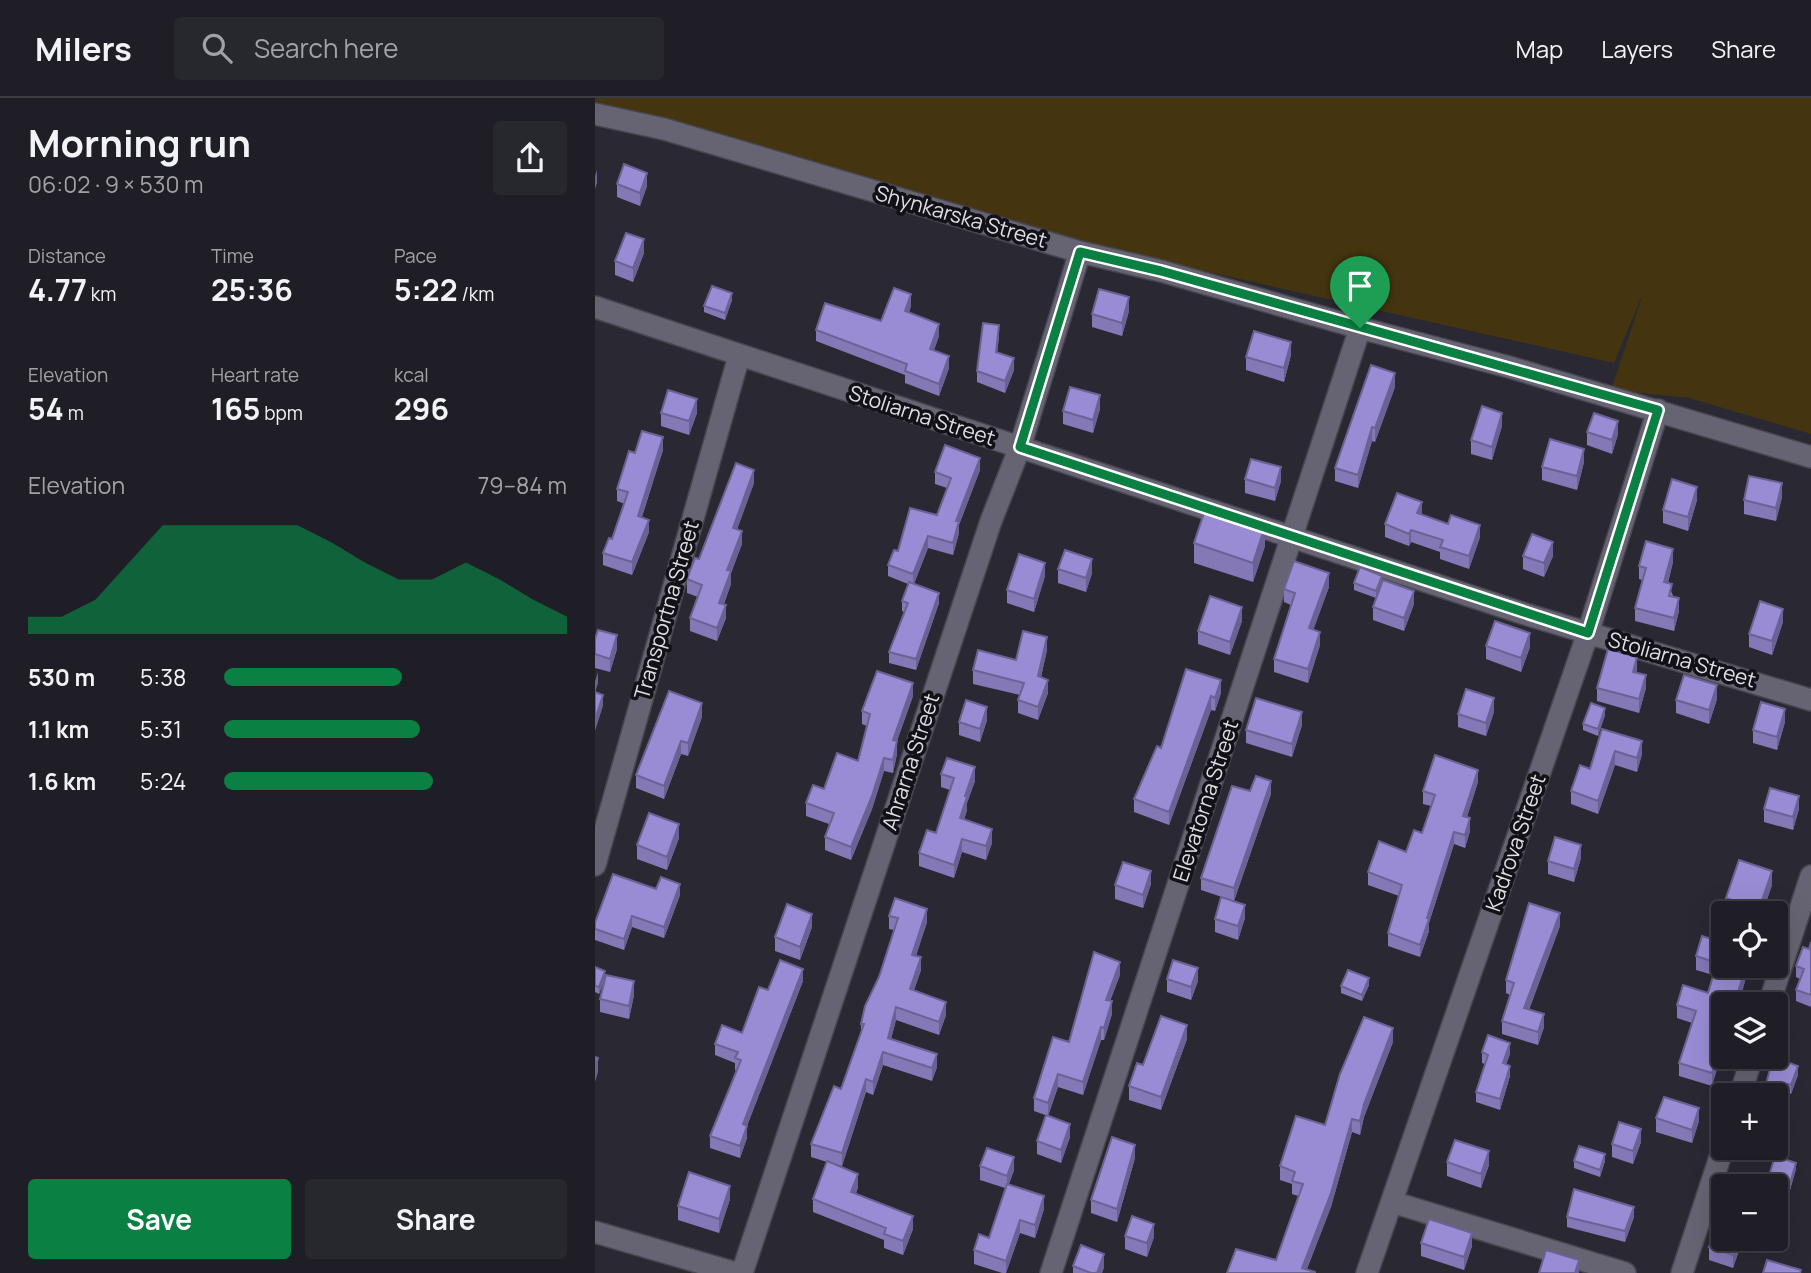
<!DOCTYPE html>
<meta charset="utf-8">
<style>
:root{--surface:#1f1e26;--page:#27272e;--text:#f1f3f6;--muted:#a1a2a7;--line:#3c3c43;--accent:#0b8043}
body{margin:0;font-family:Manrope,sans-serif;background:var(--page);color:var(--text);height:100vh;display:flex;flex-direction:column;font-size:26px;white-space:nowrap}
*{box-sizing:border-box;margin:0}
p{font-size:23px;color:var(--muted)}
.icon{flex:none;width:38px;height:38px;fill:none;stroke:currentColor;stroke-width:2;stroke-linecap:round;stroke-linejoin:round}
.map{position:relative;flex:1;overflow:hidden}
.panel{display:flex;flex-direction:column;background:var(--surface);width:595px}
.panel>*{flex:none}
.tools{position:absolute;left:1116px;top:803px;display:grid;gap:14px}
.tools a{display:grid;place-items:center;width:77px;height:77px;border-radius:7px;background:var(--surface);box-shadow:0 7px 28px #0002,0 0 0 2px var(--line);font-size:35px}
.pin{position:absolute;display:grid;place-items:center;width:60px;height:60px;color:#fff;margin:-72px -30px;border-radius:50% 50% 50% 0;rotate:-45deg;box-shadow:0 0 7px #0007}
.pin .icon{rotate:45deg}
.round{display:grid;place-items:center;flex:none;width:74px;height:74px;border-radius:7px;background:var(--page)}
.headline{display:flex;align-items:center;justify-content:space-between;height:119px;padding:0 28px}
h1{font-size:38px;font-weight:700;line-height:52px}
.figures{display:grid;grid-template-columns:repeat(3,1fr);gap:10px;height:119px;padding:7px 28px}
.figures div{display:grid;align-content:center}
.figures b{font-size:30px;font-weight:700}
.figures small{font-size:19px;font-weight:400}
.figures p{font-size:19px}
.chart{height:196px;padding:14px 28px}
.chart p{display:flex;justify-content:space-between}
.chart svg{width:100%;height:126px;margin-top:7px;fill:var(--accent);opacity:.7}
.button{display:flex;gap:14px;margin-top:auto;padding:14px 28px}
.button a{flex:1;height:80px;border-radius:7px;background:var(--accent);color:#fff;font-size:28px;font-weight:700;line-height:80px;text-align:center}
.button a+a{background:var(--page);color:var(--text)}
ul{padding:0 28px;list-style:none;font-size:23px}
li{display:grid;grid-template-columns:112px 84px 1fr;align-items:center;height:52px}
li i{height:18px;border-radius:9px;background:var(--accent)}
header{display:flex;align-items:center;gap:42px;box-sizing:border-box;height:98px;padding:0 35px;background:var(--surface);border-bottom:2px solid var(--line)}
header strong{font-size:33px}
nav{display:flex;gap:38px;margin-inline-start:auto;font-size:24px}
.search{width:490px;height:63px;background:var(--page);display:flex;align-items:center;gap:18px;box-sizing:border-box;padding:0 24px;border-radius:7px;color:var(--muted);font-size:26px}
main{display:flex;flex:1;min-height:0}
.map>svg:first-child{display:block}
</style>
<header>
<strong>Milers</strong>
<div class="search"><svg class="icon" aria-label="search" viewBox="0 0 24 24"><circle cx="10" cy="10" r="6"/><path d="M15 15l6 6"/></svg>Search here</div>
<nav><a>Map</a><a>Layers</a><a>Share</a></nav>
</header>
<main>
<section class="panel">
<div class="headline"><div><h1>Morning run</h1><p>06:02 · 9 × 530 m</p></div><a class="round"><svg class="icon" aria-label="share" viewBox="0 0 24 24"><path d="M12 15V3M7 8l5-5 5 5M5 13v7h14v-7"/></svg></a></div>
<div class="figures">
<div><p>Distance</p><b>4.77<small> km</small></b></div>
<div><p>Time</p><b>25:36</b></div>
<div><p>Pace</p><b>5:22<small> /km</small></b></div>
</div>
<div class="figures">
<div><p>Elevation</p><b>54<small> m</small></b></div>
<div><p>Heart rate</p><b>165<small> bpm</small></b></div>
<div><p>kcal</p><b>296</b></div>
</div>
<div class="chart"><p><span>Elevation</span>79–84 m</p>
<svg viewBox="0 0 160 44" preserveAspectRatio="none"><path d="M0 44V38L10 38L20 32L30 19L40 6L50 6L60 6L70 6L80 6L90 12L100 19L110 25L120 25L130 19L140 25L150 32L160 38V44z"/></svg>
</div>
<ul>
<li><b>530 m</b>5:38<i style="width:52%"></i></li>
<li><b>1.1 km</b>5:31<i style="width:57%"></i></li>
<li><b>1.6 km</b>5:24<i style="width:61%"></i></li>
</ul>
<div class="button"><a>Save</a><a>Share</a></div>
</section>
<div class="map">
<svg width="1216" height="1175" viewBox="0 0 1216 1175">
<rect width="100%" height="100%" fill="#292833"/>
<path fill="#443510" d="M0,0H1216V336L1094,300L1016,292L1049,193L1019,265L497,148L0,14Z"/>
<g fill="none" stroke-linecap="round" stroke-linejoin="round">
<g stroke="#474650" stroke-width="24">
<path id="minor" d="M0,16L69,31L485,154L566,173L765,230L914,269L1216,359
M0,209L930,516L1216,602
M0,767L144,258
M1174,906L1216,778
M1145,998L1157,959
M797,1104L1030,1175
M0,1134L141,1175
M147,1175L396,423L425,349L485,154
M456,1175L765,230
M772,1175L993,535L1063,312
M1087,1175L1129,1047"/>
</g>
<use href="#minor" stroke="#666472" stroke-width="21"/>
</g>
<path fill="#8478b6" d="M22,86L52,88L45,108L22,99Z
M49,155L38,184L20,177V163Z
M137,202L130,222L109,214V208Z
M316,208L314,215L344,238L339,252L354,270L344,298L310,285V277L221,243V232L286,223Z
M534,213L527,238L497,229V216Z
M404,239L402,254L419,272L410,295L382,284V273Z
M696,257L689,284L651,272V259Z
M800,289L780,344L777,343L763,390L740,383V370Z
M505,311L498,335L468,326V313Z
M66,315H102L94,337L66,328Z
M907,328L897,362L876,356V342Z
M992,334L1023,336L1017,356L992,347Z
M68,352L47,419L54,434L37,477L8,467V455L17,441L30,406L22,403V391L40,355Z
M989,364L982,392L947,382V369Z
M385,372L364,427V435L358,457L333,450L319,486L344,505L321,572L294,565V554L309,514L307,513V503L313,486L293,478V467L303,453L342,417L352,390L340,386V374Z
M650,381L686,383L680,403L650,395Z
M159,385L142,431L147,446L136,475V486L129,506L131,520L122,543L95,533V520L103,499L92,495V481L104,461Z
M1187,399L1181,423L1149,416V402Z
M1102,402L1093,433L1068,425V412Z
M827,417L885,439L874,471L845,461V454L816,444L814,448L790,439V426Z
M599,445L670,448L658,484L599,465Z
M928,458H958L949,479L928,471Z
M1078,464L1073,485L1084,513L1079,533L1040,523V510L1047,482L1044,481V468Z
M463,471L497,475L491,494L463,485Z
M450,478L439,514L412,505V492Z
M787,484L781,500L759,492V485Z
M734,489L718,532L725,547L713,585L679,574V561L696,507L689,504V491Z
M819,506L809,533L778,522V509Z
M647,523L635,557L603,546V533Z
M1188,524L1177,557L1154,549V536Z
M0,541L22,551L15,574L0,570Z
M891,548L935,549L926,574L891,561Z
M452,552L446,579L453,595L443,622L423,615V602L425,597L378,586V572L421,562Z
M591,571L626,595L620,613L616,612L574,727L539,714V701L566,650Z
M1042,572L1041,575L1051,590L1044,615L1002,603V590Z
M318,598L302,643V656L298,675L289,673L277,711L256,762L230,752V739L234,726L211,718V705L263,663L272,628L267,626V613Z
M1122,601L1114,626L1081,615V602Z
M899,614L891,638L863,629V616Z
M1010,617L1003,638L988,632V626Z
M107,619L93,658L86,656L69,701L41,690V677Z
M392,622L385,644L364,637V624Z
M1190,624L1182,652L1158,645V632Z
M707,627L697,659L651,645V632Z
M1007,631L1047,656L1042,674L1020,667L1003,716L976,706V693L995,671Z
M346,676L380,683L372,705V712L369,722L397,745L391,762L367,754L359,780L324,768V755L341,735L355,692L346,689Z
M883,684L872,719L875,733L870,750L859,746L834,825V833L825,859L793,848V835L804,798L773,787V774L811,754L827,735L836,708L828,706V693Z
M676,696L639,803L606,792V780Z
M1169,711H1204L1198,732L1169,724Z
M84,740L72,772L42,761V747Z
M986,760L979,784L953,776V763Z
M556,786L548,810L520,801V787Z
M1177,787L1167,816H1137L1131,813V800Z
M61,791L85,797L69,840L37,829L29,852L0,842V825Z
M294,818L332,824L321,858L326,872L319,892L351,917L344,937L301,922L296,941L342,969L337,983L288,967L278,997L271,994L247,1068L236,1065L263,1089L261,1096L318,1131L308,1157L289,1150V1142L218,1114V1101L232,1064L216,1059V1046L246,991L266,935V926L284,879L299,832L294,831Z
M650,820L643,842L620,834V821Z
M965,828L934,912L949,929L943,947L907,936V923L915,897L911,895V882Z
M217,829L205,862L180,853V839Z
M1107,838L1129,868H1152V876L1144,905L1129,906L1117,988L1084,978V965L1097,925L1082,920V907L1113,895L1118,877L1101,872V858Z
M1216,844V909L1201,903V892L1205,881L1201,879V868L1214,851Z
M0,869L10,879L39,897L34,921L5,914V901L10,881L4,896L0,894Z
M525,877L515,903L517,916L509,942H506L488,997L463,989L453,1018L439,1013V1000L474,944Z
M572,881L603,883L596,902L572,894Z
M208,883L152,1028V1040L145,1060L115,1050V1038L142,973L140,972V965L120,957V946L147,935L173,892Z
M774,887L767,903L746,895V888Z
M592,941L566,1012L534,1002V988Z
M798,944L769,1019L765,1037L757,1034L736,1109L712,1171L681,1162L703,1098L697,1096V1086L685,1082V1068L730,1027Z
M887,954L915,956L911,966L915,978L905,1012L881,1004V994L890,966L887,965Z
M1178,959L1203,977L1196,996L1193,995L1181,1025V998Z
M1061,1020L1104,1023L1097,1045L1061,1034Z
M475,1039L466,1065L442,1056V1043Z
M1046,1044L1038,1066L1017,1059V1046Z
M1149,1050H1172L1167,1063L1149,1057Z
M540,1060L522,1124L496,1115V1102Z
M979,1063H1010L1005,1079L979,1070Z
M852,1064L894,1067L886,1090L852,1078Z
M385,1068L419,1072L414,1086L449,1111L440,1140L425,1135L411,1175H407L379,1166V1152L394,1140L410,1090L385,1082Z
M1201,1071L1191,1106L1181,1103V1088Z
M135,1101L124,1135L83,1122V1108Z
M972,1119H1039L1030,1144L972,1129Z
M530,1138L559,1139L552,1159L530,1151Z
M1148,1141L1138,1170L1114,1162V1149Z
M826,1145L877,1148L869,1172L826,1158Z
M478,1168L509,1169L507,1175H478Z"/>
<path fill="#6b6294" d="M2,72V85L0,91V78Z
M52,75V88L45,108V95Z
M49,141V155L38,184V170Z
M137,195V202L130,222V215Z
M316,196V208L310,225V213Z
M534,199V213L527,238V225Z
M344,226V238L335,263V251Z
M404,227V239L401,265V254Z
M696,244V257L689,284V270Z
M354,258V270L344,298V286Z
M419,260V272L410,295V283Z
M800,275V289L780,344V330Z
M505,297V311L498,335V322Z
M102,301V315L94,337V323Z
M907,315V328L897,362V349Z
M1023,323V336L1017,356V342Z
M777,329V343L763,390V377Z
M68,339V352L43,431V418Z
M989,351V364L982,392V378Z
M385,360V372L364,427V435L358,457V445L361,423Z
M686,369V383L680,403V390Z
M159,372V385L138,443V430Z
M1187,385V399L1181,423V410Z
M1102,389V402L1093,433V419Z
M827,404V417L822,415Z
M54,422V434L37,477V464Z
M885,427V439L874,471V458Z
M670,428V448L658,484V465Z
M816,432V444L814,448V436Z
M147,433V446L136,475V486L124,518V505L132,472Z
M333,438V450L318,488V476Z
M958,444V458L949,479V465Z
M1078,451V464L1069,497V484Z
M497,461V475L491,494V480Z
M450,465V478L439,514V501Z
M734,475V489L714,544V530Z
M787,478V484L781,500V493Z
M819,493V506L809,533V520Z
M344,495V505L321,572V561Z
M1084,500V513L1079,533V520Z
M131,507V520L122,543V530Z
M647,509V523L635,557V544Z
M1188,511V524L1177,557V543Z
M725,534V547L713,585V571Z
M935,535V549L926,574V560Z
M22,537V551L15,574V561Z
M452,539V552L443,592V578Z
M1042,559V572L1038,587V574Z
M3,574V585L0,595V583Z
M1051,577V590L1044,615V601Z
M453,582V595L443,622V609Z
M626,582V595L620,613V600Z
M318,585V598L302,643V656L298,675V642Z
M1122,587V601L1114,626V612Z
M8,597V608L0,633V622Z
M616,598V612L574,727V714Z
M899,600V614L891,638V625Z
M107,605V619L93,658V645Z
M392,609V622L385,644V631Z
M1010,610V617L1003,638V631Z
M1190,611V624L1182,652V639Z
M707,614V627L697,659V646Z
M86,643V656L69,701V688Z
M1047,643V656L1042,674V660Z
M1020,653V667L1003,716V703Z
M289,660V673L277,711L256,762V749Z
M380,669V683L372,705V712L365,734V720L370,698Z
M883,672V684L868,731V718Z
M676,683V696L639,803V790Z
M1204,698V711L1198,732V719Z
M875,720V733L870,750V737Z
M84,726V740L72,772V759Z
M397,731V745L391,762V748Z
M859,734V746L834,825V833L825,859V847L832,820Z
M367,741V754L359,780V767Z
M986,747V760L979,784V771Z
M556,773V786L548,810V797Z
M1177,773V787L1167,816H1164V811Z
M85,786V797L69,840V829Z
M650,807V820L643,842V828Z
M332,811V824L317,869V857Z
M965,815V828L929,924V910Z
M217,816V829L205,862V849Z
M37,818V829L29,852V841Z
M326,859V872L315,904V891Z
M525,864V877L511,914V902Z
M1151,868H1152V876L1143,906L1140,904Z
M603,870V883L596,902V889Z
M208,871V883L152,1028V1040L145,1060V1048L148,1026Z
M10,873V879L4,896V889Z
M774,880V887L767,903V897Z
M39,883V897L34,921V908Z
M517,903V916L509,942V930Z
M351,904V917L344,937V924Z
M301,909V922L293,952V940Z
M949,916V929L943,947V934Z
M592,927V941L566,1012V999Z
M506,929V942L488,997V984Z
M798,930V944L769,1019L765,1037V1023L769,1006Z
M1129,936V949L1117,988V975Z
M915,945V956L908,976V965Z
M288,954V967L278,997V984Z
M342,956V969L337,983V970Z
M3,960V974L0,984V970Z
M915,968V978L905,1012V1001Z
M1203,968V977L1196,996V987Z
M463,976V989L453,1018V1005Z
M271,981V994L247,1068V1055Z
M1193,986V995L1181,1025V1016Z
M1104,1010V1023L1097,1045V1032Z
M757,1021V1034L736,1109L710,1175L707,1170Z
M475,1026V1039L466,1065V1052Z
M1046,1031V1044L1038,1066V1053Z
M540,1047V1060L522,1124V1111Z
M1168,1050H1172L1167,1063V1054Z
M894,1053V1067L886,1090V1076Z
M1010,1056V1063L1005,1079V1072Z
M419,1059V1072L412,1091V1078Z
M1201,1065V1071L1191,1106V1099Z
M263,1076V1089L256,1107V1094Z
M135,1088V1101L124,1135V1121Z
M449,1098V1111L440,1140V1127Z
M1039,1109V1119L1030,1144V1133Z
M318,1118V1131L308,1157V1143Z
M425,1122V1135L411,1175V1163Z
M559,1126V1139L552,1159V1145Z
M877,1135V1148L869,1172V1159Z
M1144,1141H1148L1138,1170V1157Z
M509,1156V1169L507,1175H502Z
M984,1162V1175H980Z"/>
<path fill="#998cd4" stroke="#6b6294" stroke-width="2" d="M29,66L52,75L45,95L22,86Z
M31,135L49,141L38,170L20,163Z
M117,188L137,195L130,215L109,208Z
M299,190L316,196L310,213L344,226L335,251L354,258L344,286L310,273L312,266L221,232L230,205L286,223Z
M504,191L534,199L527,225L497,216Z
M388,225L404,227L401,254L419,260L410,283L382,273Z
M659,233L696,244L689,270L651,259Z
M776,267L800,275L780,330L777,329L763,377L740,370Z
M475,289L505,297L498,322L468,313Z
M73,292L102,301L94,323L66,315Z
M887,308L907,315L897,349L876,342Z
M999,315L1023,323L1017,342L992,334Z
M47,333L68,339L43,418L54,422L37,464L8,455L14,440L17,441L33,394L22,391L34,353L40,355Z
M955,341L989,351L982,378L947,369Z
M350,347L385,360L361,423H364L358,445L333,438L318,476L293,467L299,452L303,453L315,410L342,417L356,380L340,374Z
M656,361L686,369L680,390L650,381Z
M141,365L159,372L138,430L147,433L132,472L136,473L124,505L131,507L122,530L95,520L107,487L92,481L100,460L104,461Z
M1154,378L1187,385L1181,410L1149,402Z
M1077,381L1102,389L1093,419L1068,412Z
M802,395L827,404L822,415L853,426L856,417L885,427L874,458L845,449L848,442L816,432L814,436L790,426Z
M611,409L670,428L658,465L599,445Z
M937,436L958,444L949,465L928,458Z
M1051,443L1078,451L1069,484L1077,486L1074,498L1084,500L1079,520L1040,510L1051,470L1044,468Z
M470,452L497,461L491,480L463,471Z
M424,456L450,465L439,501L412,492Z
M699,463L734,475L714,530L725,534L713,571L679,561L700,495L689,491Z
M765,469L787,478L781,493L759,485Z
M788,482L819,493L809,520L778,509Z
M314,484L344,495L321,561L294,554L313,505L307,503Z
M615,498L647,509L635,544L603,533Z
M1165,503L1188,511L1177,543L1154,536Z
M900,523L935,535L926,560L891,548Z
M3,532L22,537L15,561L0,556V541Z
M428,533L452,539L443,578L453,582L443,609L423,602L429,585L378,572L383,552L421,562Z
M1013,551L1042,559L1038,574L1051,577L1044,601L1002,590Z
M591,571L626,582L620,600L616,598L574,714L539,701L562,648L566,650Z
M282,573L318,585L298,642L302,643L298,662L289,660L277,698L256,749L230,739L239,715L211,705L218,687L229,691L242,655L263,663L275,616L267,613Z
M1089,577L1122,587L1114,612L1081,602Z
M871,591L899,600L891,625L863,616Z
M74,593L107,605L93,645L86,643L69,688L41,677Z
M0,594L8,597L0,622Z
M661,600L707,614L697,646L651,632Z
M371,602L392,609L385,631L364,624Z
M1166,604L1190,611L1182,639L1158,632Z
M996,605L1010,610L1003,631L988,626Z
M1007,631L1047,643L1042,660L1020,653L1003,703L976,693L985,667L995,671Z
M840,657L883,672L868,718L875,720L870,737L859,734L832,820L834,821L825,847L793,835L807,787L773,774L784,743L811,754L819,732L827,735L840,697L828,693Z
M352,660L380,669L370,698L372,699L365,720L397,731L391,748L367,741L359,767L324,755L332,732L341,735L359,680L346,676Z
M661,678L676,683L639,790L606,780L637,688L655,693Z
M1175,690L1204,698L1198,719L1169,711Z
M54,715L84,726L72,759L42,747Z
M960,739L986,747L979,771L953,763Z
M1144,762L1177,773L1164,811L1131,800Z
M528,764L556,773L548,797L520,787Z
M18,776L61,791L66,779L85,786L69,829L37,818L29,841L0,831V825Z
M626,799L650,807L643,828L620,821Z
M300,800L332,811L317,857L326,859L315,891L351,904L344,924L301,909L293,940L342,956L337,970L288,954L278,984L271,981L247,1055L216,1046L239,988L246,991L269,926H266L270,908L284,879L303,820L294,818Z
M934,805L965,815L929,910L949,916L943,934L907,923L919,885L911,882Z
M192,806L217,816L205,849L180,839Z
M1107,838L1129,845V868H1151L1140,904L1146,906H1129V936L1117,975L1084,965L1101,913L1082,907L1088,887L1113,895L1122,865L1101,858Z
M1216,844V897L1201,892L1209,871L1201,868L1208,849L1214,851Z
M499,854L525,864L511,902L517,903L509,930L506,929L488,984L463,976L453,1005L439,1000L458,939L474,944Z
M185,862L208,871L148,1026L152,1028L145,1048L115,1038L146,962L140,960L143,954L120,946L127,927L147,935L164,889L173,892Z
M578,862L603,870L596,889L572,881Z
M0,869L10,873L4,889L0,888Z
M753,872L774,880L767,897L746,888Z
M11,877L39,883L34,908L5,901Z
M566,918L592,927L566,999L534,988L542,965L548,967Z
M769,919L798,930L769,1006L765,1023L757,1021L736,1095L707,1170L720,1174V1175H632L641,1151L681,1162L708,1086L697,1083L700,1074L685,1068L701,1018L730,1027L745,976Z
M893,937L915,945L908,965L915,968L905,1001L881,994L893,957L887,954Z
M0,959L3,960L0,970Z
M1178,959L1203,968L1196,987L1193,986L1181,1016V998H1168Z
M1069,999L1104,1010L1097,1032L1061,1020Z
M451,1017L475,1026L466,1052L442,1043Z
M1024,1024L1046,1031L1038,1053L1017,1046Z
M517,1039L540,1047L522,1111L496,1102Z
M860,1042L894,1053L886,1076L852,1064Z
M984,1048L1010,1056L1005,1072L979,1063Z
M392,1050L419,1059L412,1078L385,1068Z
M1156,1050H1168L1167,1054Z
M1180,1058L1201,1065L1191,1099L1181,1097V1088H1171Z
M232,1063L263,1076L256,1094L318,1118L308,1143L289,1136L291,1130L218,1101Z
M94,1074L135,1088L124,1121L83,1108Z
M412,1086L449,1098L440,1127L425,1122L411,1163L379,1152L384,1136L394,1140Z
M979,1091L1039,1109L1030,1133L972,1119Z
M1126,1114L1129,1115V1141H1144L1138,1157L1114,1149Z
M537,1118L559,1126L552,1145L530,1138Z
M834,1121L877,1135L869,1159L826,1145Z
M486,1147L509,1156L502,1175H496L478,1168Z
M951,1152L984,1162L980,1175H944Z
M1172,1162L1206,1172L1205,1175H1168Z"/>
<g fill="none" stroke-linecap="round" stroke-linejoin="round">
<g stroke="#fff" stroke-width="14">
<path id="route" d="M485,154L566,173L1063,312L993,535L425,349Z"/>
</g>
<use href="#route" stroke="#0b8043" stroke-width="9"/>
</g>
<g text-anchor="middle" stroke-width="7" stroke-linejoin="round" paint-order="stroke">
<g font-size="21" fill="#dfdee6" stroke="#121117">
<text transform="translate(366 119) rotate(16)" y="7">Shynkarska Street</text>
<text transform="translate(327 318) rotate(18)" y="7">Stoliarna Street</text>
<text transform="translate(72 512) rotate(-74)" y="7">Transportna Street</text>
<text transform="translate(1087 562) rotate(16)" y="7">Stoliarna Street</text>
<text transform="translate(316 664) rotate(-72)" y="7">Ahrarna Street</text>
<text transform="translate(611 703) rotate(-72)" y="7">Elevatorna Street</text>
<text transform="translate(921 745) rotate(-71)" y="7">Kadrova Street</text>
</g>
</g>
</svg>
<div class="tools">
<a><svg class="icon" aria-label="locate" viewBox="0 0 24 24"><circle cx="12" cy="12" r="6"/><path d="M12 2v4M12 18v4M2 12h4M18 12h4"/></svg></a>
<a><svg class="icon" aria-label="layers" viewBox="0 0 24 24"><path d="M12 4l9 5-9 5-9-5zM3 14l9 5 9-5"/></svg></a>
<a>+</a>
<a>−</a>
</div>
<div class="pin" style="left:765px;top:230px;background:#1e9e55"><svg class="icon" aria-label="arrive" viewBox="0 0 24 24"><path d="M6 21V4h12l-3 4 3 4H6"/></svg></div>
</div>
</main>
